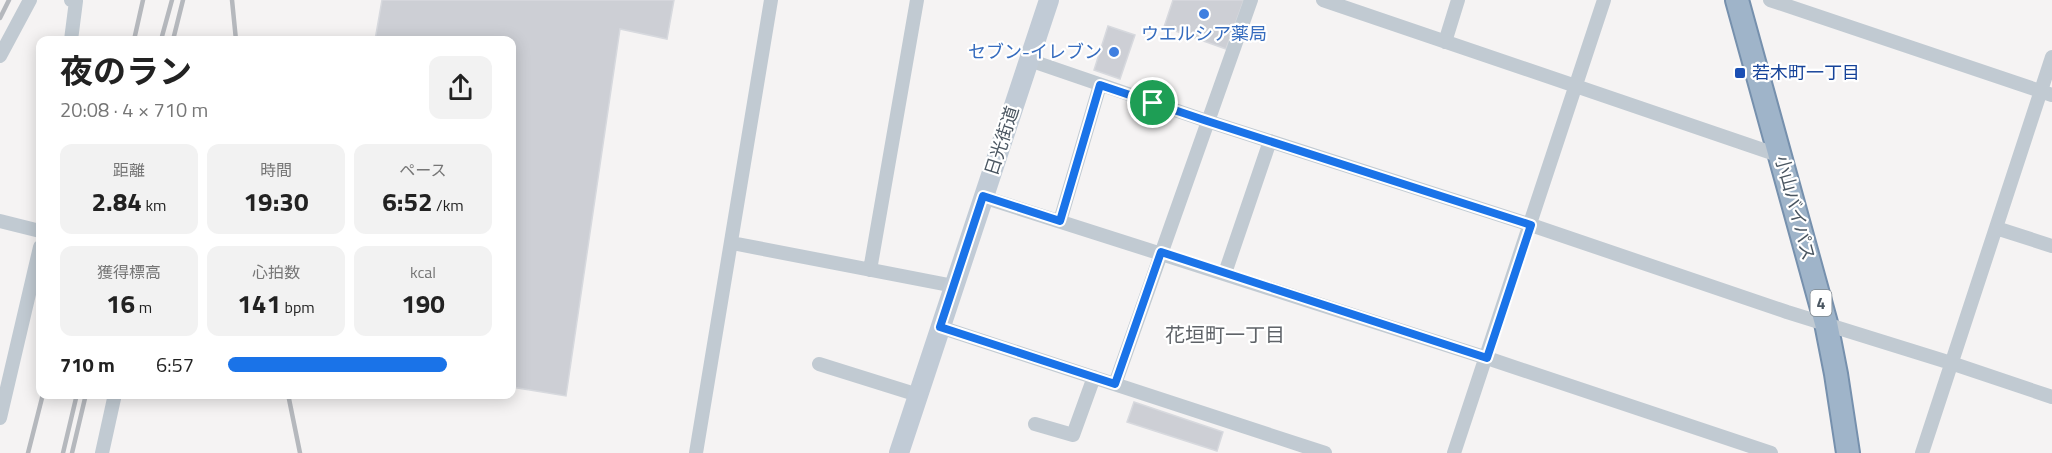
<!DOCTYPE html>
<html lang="ja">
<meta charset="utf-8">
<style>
:root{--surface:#fff;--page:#f2f2f2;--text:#222;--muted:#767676;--accent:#1a73e8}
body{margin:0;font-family:"Titillium Web","Noto Sans JP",sans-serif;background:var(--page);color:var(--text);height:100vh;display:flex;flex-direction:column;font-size:22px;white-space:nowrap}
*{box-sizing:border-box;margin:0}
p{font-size:20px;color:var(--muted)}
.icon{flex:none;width:33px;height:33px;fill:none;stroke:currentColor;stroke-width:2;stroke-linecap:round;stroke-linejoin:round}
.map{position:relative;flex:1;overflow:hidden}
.sheet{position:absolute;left:36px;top:36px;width:480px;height:363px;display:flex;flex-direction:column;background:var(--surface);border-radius:12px;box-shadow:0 3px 15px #0003}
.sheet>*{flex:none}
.pin{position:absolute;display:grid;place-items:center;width:51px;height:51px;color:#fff;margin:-26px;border:3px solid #fff;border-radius:50%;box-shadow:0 2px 6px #0007}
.round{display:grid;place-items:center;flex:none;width:63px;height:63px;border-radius:12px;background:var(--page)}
.head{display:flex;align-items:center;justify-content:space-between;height:102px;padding:0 24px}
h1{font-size:33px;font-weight:700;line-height:45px}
.stats{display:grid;grid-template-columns:repeat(3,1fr);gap:9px;height:102px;padding:6px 24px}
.stats div{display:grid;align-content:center;border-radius:12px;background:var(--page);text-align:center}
.stats b{font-size:26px;font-weight:700}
.stats small{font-size:16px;font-weight:400}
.stats p{font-size:16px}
ul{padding:0 24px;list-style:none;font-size:20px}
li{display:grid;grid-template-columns:96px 72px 1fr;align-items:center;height:45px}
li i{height:15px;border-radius:8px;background:var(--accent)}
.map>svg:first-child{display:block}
</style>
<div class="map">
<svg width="2052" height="453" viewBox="0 0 2052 453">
<rect width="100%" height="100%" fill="#f5f3f3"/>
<path fill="#cdcfd5" stroke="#d7d9de" stroke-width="1.5" d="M382,0H674L667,39L620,29L566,396L512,387V40H375Z
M1173,0H1244L1226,49L1164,27Z
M1108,26L1135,35L1120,79L1094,70Z
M1134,402L1223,432L1217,451L1127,422Z"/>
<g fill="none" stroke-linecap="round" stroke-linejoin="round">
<g stroke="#7690ad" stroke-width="26">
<path id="trunk" d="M1737,0L1826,323L1836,374L1848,453"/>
</g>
<path stroke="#c1cad2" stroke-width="14" d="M71,0L76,1L71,40
M1323,0L1781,156
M1770,0L2052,95
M1445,42L1458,0
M0,56L30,0
M1029,60L1207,121L1531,225L1787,312L1951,363L2052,397
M983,197L1487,358L1771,453
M0,221L40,231
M1060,221L1100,85
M1996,228L2052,246
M732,243L954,286
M870,270L917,0
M1225,273L1270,141
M940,327L1325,453
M819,364L918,395
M1115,384L1251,0
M0,418L40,247
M1035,424L1073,435L1094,377
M102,453L115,394
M696,453L771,0
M1454,453L1604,0
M1922,453L2052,57"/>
<path stroke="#c1cbd6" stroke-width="20" d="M899,453L1049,0"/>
<use href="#trunk" stroke="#9fb4c9" stroke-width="22"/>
<path stroke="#b5b8bd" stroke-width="4.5" d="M232,0L236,40
M0,18L9,0
M134,40L143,0
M161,40L172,0
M173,40L183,0
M288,394L300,453
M28,453L43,394
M63,453L77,394
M72,453L86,394"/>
</g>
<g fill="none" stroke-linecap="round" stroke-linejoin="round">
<g stroke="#fff" stroke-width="12">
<path id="route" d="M1100,85L1207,121L1531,225L1487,358L1161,252L1115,384L940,327L983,196L1060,221Z"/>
</g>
<use href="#route" stroke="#1a73e8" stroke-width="8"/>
</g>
<g fill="#3f7fe0" stroke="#fff" stroke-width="2">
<circle cx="1204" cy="14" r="6"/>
<circle cx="1114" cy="52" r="6"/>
</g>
<rect fill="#1a4fb4" stroke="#fff" stroke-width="2" x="1734" y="67" width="12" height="12" rx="3"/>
<g text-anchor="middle" stroke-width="4.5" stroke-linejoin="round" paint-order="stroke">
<rect fill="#fff" stroke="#808990" stroke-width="1.5" x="1810.5" y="290" width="21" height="26" rx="4.5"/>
<g font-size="16" font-weight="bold" fill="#4a5661">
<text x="1821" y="309">4</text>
</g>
<g font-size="18" fill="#366cbe" stroke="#fff">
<text x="1204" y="40">ウエルシア薬局</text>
<text x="1102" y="58" text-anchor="end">セブン-イレブン</text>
</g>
<g font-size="18" fill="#164399" stroke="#fff" text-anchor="start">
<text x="1752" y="79">若木町一丁目</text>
</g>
<g font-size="18" fill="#4a5661" stroke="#fff">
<text transform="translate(1002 141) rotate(-72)" y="6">日光街道</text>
<text transform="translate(1795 208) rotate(75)" y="6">小山バイパス</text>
</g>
<g font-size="20" fill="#5f6368" stroke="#fff">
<text x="1225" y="342">花垣町一丁目</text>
</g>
</g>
</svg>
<div class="pin" style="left:1153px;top:103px;background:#1e9e55"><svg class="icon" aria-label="arrive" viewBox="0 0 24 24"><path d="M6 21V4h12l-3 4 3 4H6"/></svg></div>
<section class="sheet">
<div class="head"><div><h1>夜のラン</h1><p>20:08 · 4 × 710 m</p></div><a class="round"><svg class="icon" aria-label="share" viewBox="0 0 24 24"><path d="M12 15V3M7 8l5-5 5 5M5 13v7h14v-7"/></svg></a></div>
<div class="stats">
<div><p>距離</p><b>2.84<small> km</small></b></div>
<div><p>時間</p><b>19:30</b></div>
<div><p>ペース</p><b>6:52<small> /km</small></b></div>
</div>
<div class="stats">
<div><p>獲得標高</p><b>16<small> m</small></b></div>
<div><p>心拍数</p><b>141<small> bpm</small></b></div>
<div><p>kcal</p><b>190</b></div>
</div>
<ul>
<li><b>710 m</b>6:57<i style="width:83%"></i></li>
</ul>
</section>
</div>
